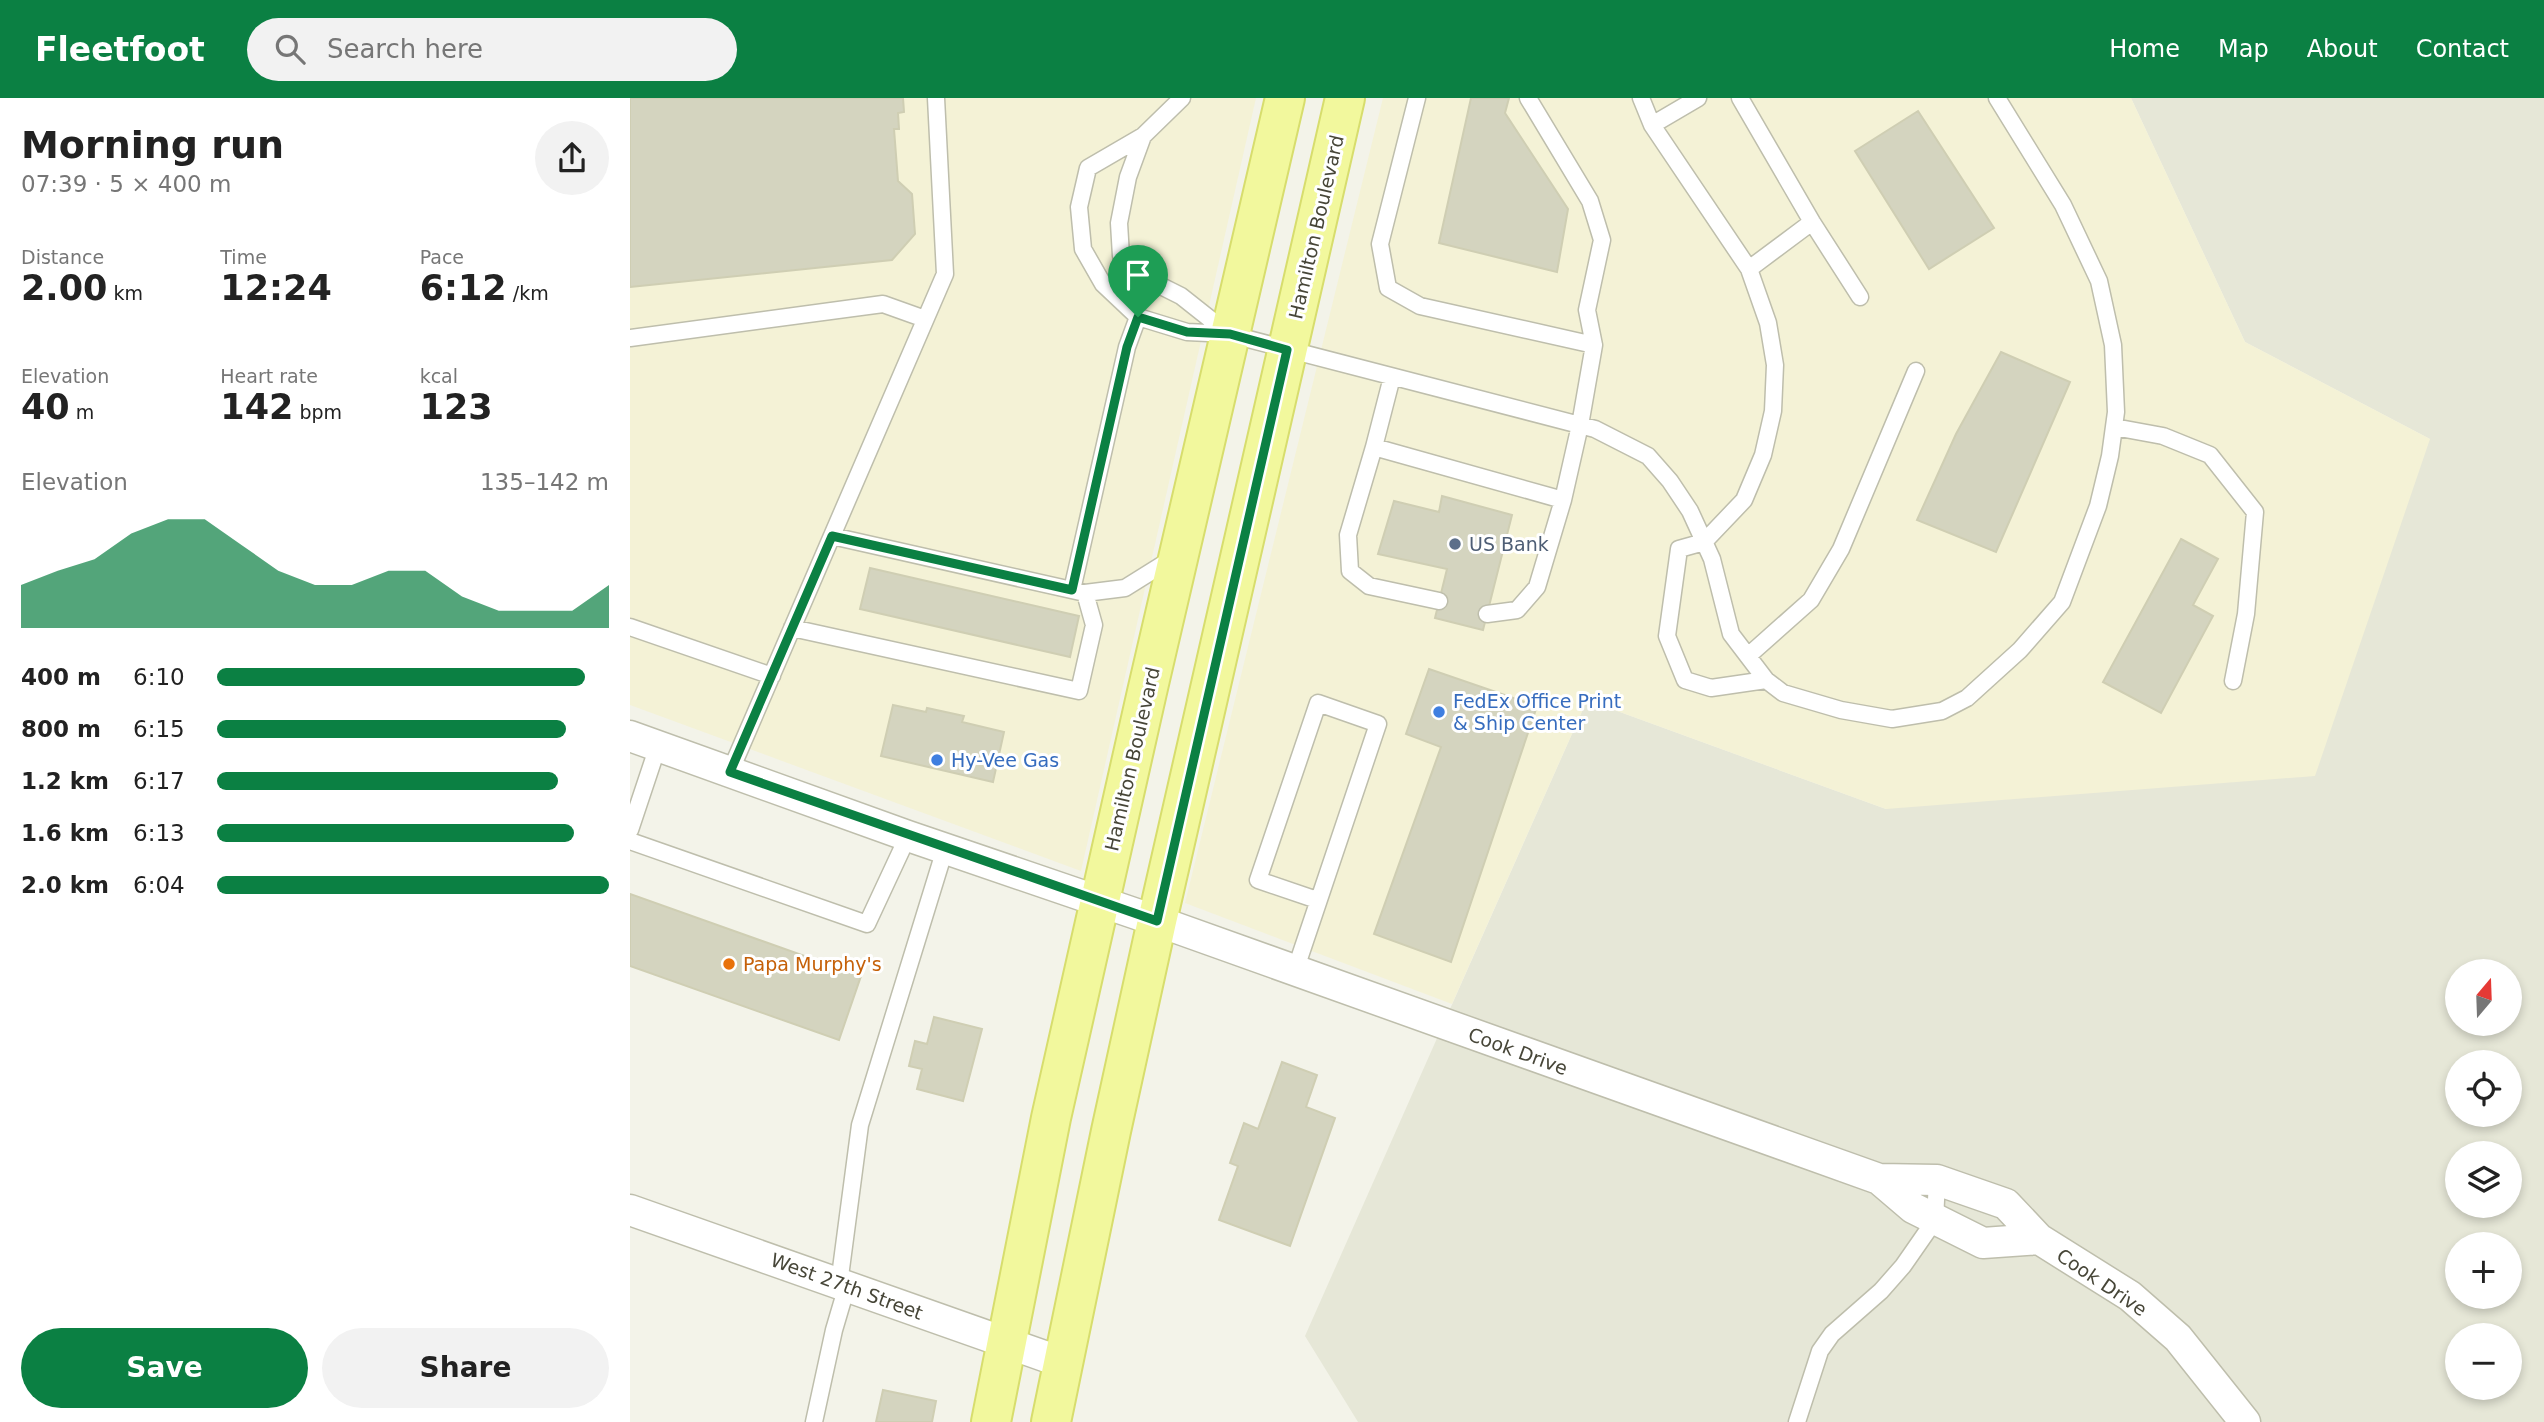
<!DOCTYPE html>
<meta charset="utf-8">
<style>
:root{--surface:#fff;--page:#f2f2f2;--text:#222;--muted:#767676;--accent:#0b8043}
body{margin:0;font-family:"DejaVu Sans",sans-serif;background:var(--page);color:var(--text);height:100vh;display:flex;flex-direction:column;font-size:26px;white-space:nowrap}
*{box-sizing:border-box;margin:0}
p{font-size:23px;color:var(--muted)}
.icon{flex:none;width:38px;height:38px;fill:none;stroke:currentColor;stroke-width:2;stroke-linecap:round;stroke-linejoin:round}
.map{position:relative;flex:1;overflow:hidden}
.panel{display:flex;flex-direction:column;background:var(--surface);width:630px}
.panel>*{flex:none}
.needle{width:46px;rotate:19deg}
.controls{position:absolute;left:1815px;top:861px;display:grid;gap:14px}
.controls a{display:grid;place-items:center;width:77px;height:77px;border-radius:50%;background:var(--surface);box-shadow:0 4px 10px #0003;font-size:35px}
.pin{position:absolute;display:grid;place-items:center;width:60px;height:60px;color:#fff;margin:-72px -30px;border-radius:50% 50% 50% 0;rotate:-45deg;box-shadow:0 0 7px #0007}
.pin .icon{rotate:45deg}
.round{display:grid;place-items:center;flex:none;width:74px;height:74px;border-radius:37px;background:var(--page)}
.head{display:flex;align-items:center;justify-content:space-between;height:119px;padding:0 21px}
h1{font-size:38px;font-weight:700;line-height:52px}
.metrics{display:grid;grid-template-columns:repeat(3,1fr);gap:10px;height:119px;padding:7px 21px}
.metrics div{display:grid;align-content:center}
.metrics b{font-size:35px;font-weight:700}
.metrics small{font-size:19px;font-weight:400}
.metrics p{font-size:19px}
.chart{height:196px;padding:14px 21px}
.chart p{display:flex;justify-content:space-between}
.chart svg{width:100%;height:126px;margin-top:7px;fill:var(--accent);opacity:.7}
.action{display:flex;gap:14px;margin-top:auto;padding:14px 21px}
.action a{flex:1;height:80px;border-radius:42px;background:var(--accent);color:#fff;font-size:28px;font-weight:700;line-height:80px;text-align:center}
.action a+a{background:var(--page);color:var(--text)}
ul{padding:0 21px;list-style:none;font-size:23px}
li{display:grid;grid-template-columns:112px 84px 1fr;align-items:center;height:52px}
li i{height:18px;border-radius:9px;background:var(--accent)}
header{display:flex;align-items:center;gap:42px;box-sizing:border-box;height:98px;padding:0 35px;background:var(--accent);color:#fff}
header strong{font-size:33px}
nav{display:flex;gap:38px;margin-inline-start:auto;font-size:24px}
.search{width:490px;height:63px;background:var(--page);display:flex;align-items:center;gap:18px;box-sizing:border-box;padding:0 24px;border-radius:38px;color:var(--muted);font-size:26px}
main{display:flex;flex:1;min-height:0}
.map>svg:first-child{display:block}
</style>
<header>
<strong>Fleetfoot</strong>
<div class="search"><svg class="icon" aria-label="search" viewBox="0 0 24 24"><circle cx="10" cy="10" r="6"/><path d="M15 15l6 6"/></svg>Search here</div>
<nav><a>Home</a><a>Map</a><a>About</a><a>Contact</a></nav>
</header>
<main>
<section class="panel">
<div class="head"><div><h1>Morning run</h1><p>07:39 · 5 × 400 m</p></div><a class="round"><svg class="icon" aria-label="share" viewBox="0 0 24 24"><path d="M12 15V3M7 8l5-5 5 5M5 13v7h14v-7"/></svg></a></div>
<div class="metrics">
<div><p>Distance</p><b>2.00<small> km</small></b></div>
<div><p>Time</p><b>12:24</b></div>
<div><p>Pace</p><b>6:12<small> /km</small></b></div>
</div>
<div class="metrics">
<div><p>Elevation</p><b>40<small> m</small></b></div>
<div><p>Heart rate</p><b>142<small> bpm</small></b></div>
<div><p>kcal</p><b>123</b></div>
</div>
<div class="chart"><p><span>Elevation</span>135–142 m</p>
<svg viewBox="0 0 160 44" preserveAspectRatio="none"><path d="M0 44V29L10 24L20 20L30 11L40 6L50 6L60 15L70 24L80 29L90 29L100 24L110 24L120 33L130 38L140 38L150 38L160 29V44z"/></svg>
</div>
<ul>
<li><b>400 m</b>6:10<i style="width:94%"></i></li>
<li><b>800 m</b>6:15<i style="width:89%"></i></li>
<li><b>1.2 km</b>6:17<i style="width:87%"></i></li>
<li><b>1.6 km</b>6:13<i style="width:91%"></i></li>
<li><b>2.0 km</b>6:04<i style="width:100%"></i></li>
</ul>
<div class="action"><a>Save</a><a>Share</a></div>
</section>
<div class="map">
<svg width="1914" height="1324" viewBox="0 0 1914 1324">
<rect width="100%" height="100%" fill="#f3f3e9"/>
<path fill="#e6e7d7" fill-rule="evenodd" d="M1501,0H1914V1324H728L675,1238L957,602L1256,711L1800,341L1615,244ZM1827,873H1880V926H1827ZM1827,964H1880V1017H1827ZM1827,1055H1880V1108H1827ZM1827,1146H1880V1199H1827ZM1827,1237H1880V1290H1827Z"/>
<path fill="#f4f2d6" d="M0,0H626L451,773L0,607Z
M753,0H1501L1615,244L1800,341L1685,678L1256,711L957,602L822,906L555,805Z"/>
<path fill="#d4d4bf" stroke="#cfceb3" stroke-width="2" d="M0,0H273L274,14L268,15L269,31H264L268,83L282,96L285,136L262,162L0,189Z
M841,0H879L875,15L938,111L927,174L809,145Z
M1288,13L1364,130L1299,171L1225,53Z
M1371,254L1440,284L1366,454L1287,422L1326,336Z
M812,398L882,417L853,532L805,520L817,471L748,456L764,403L809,414Z
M1551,441L1588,461L1563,507L1583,518L1531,615L1473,584Z
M240,470L449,518L440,559L230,511Z
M799,571L907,608L821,864L744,836L811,649L776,636Z
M263,607L296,614L297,610L334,618L332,624L374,634L363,684L251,658Z
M0,796L231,878L209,942L0,868Z
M304,919L352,931L333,1003L287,991L292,971L279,968L285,943L297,946Z
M652,964L687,977L676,1009L705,1020L660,1148L589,1122L608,1068L600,1065L614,1025L628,1031Z
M253,1292L306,1303L302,1324H246Z"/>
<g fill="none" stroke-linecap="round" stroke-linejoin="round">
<g stroke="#bebeac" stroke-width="19">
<path id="lane" d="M552,0L513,38L458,70L449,109L453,151L473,186L508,219L557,234L599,236L965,331L1018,358L1040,383L1060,413L1082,461L1101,536L1136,582L1153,595L1211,612L1262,621L1312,613L1337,600L1390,552L1432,504L1468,408L1480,358L1486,314L1483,247L1469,183L1433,107L1367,0
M898,0L960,103L972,142L957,212L964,247
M1011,0L1022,27L1119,171L1138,225L1145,267L1143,313L1133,357L1114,402L1074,444L1049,451L1037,538L1055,582L1081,590L1136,582
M1110,0L1182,124L1230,199
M1022,27L1068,0
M513,38L498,79L489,125L491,158L515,180L551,198L599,236
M1119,171L1182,124
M0,240L253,206L295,221
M762,279L744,349L933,402L950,327L964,247L790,208L758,190L750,146L787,0
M1484,329L1533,338L1580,357L1625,414L1616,516L1603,583
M744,349L718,437L720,473L739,488L809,503
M442,492L497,249L508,219
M455,495L495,490L543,460
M857,516L887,512L907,489L933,402
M0,529L142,578
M162,530L449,593L464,527L455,495L202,438
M1118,558L1181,502L1211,451L1286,273
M100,674L315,176L306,0
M0,732L28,648
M0,743L237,826L278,738
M665,873L748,626L688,605L628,782L687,802
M209,1186L230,1027L315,751
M184,1324L204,1232L217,1188
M1167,1324L1190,1253L1202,1236L1251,1193L1273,1168L1305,1122L1307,1082"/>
</g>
<g stroke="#bebeac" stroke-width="33">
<path id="street" d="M0,638L278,738L527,823L1249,1081L1307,1082L1376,1106L1409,1141L1500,1198L1548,1240L1615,1324
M1249,1081L1283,1110L1353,1145L1409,1141
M0,1112L434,1265"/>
</g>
<g stroke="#d7dd6d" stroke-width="42">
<path id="primary" d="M361,1324L421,1020L517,594L655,0
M421,1324L481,1033L527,823L715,0"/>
</g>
<use href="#lane" stroke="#fff" stroke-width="16"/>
<use href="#street" stroke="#fff" stroke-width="30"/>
<use href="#primary" stroke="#f2f89d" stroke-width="38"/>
</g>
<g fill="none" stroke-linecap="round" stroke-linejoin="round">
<g stroke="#fff" stroke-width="14">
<path id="route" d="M508,219L557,234L600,236L657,252L527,823L100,674L202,438L442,492L497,249Z"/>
</g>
<use href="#route" stroke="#0b8043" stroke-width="9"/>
</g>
<circle fill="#5c6f8a" stroke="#fff" stroke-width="2.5" cx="825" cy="446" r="7"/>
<g fill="#3f7fe0" stroke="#fff" stroke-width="2.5">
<circle cx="809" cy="614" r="7"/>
<circle cx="307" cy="662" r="7"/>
</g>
<circle fill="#e8710a" stroke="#fff" stroke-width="2.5" cx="99" cy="866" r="7"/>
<g text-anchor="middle" stroke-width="6" stroke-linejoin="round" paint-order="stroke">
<g font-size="19" fill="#474638" stroke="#fff">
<text transform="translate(686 129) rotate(-77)" y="7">Hamilton Boulevard</text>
<text transform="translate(502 661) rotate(-77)" y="7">Hamilton Boulevard</text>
<text transform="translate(888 953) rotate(20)" y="7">Cook Drive</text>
<text transform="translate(1472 1184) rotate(34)" y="7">Cook Drive</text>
<text transform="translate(217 1188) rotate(20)" y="7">West 27th Street</text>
</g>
<g font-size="19" fill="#4e5e75" stroke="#fff" text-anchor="start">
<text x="839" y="453">US Bank</text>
</g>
<g font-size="19" fill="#366cbe" stroke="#fff" text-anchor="start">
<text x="823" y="610">FedEx Office Print<tspan x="823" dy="22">&amp; Ship Center</tspan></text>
<text x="321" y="669">Hy-Vee Gas</text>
</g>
<g font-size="19" fill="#c56008" stroke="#fff" text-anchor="start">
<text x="113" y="873">Papa Murphy's</text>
</g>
</g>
</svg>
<div class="controls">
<a><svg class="needle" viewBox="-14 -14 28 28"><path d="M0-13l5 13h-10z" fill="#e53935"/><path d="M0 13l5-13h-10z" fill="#767676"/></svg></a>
<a><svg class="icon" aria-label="locate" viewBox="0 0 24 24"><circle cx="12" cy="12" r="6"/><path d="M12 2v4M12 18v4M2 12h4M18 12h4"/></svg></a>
<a><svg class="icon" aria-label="layers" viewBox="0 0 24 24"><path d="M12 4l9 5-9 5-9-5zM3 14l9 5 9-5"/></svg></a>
<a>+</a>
<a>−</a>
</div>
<div class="pin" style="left:508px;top:219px;background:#1e9e55"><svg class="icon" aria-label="arrive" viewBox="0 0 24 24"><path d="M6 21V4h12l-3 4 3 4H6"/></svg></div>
</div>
</main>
